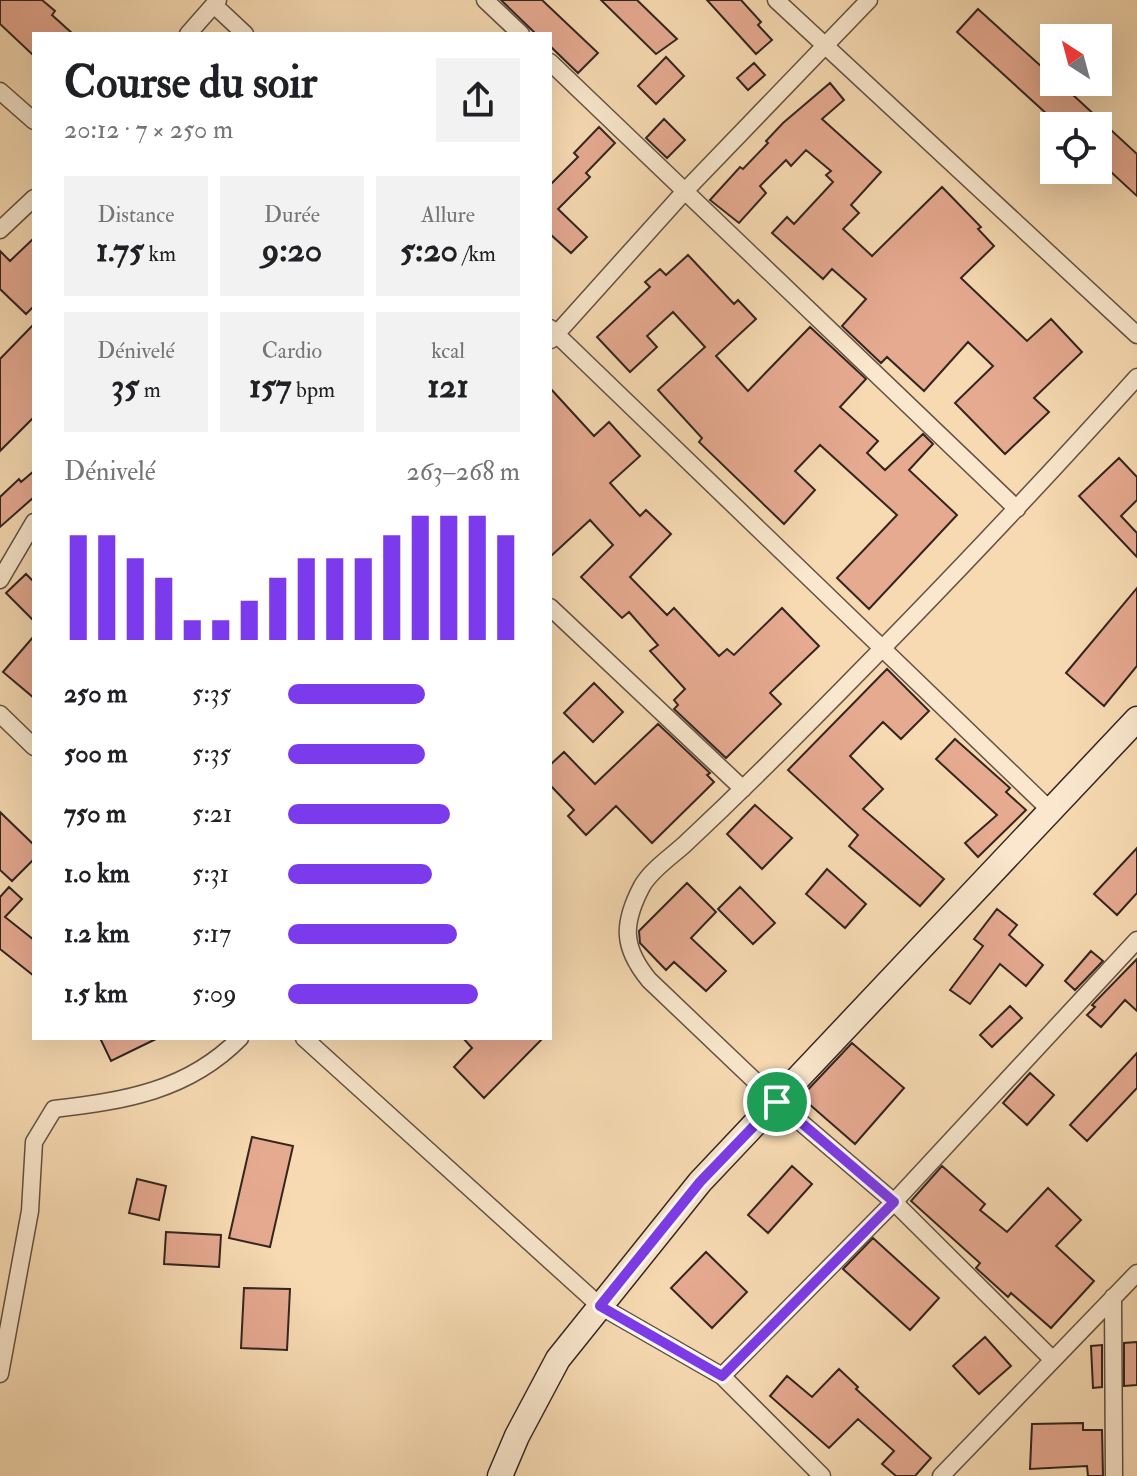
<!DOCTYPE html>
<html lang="fr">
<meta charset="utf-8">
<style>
:root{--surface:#fff;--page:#f2f2f2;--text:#202124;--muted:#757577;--accent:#7c3aed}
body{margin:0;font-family:"IM FELL Double Pica",serif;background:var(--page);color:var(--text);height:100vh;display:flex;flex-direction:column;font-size:30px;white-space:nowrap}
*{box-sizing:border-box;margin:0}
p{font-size:26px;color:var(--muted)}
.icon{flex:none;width:44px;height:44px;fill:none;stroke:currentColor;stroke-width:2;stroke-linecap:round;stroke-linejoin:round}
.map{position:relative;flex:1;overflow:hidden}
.side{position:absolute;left:32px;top:32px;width:520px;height:1008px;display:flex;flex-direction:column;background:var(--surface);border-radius:0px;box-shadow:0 8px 32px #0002}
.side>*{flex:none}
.needle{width:52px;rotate:324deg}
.buttons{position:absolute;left:1040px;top:24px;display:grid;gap:16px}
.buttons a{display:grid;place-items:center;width:72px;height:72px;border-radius:0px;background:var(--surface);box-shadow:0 8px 32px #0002;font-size:40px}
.pin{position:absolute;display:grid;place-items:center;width:68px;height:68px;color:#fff;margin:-34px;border:4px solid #fff;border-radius:50%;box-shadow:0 2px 8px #0007}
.round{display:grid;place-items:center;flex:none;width:84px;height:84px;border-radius:0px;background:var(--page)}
.summary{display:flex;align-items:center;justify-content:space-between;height:136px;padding:0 32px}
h1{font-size:44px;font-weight:800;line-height:60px}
.figures{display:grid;grid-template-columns:repeat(3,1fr);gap:12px;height:136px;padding:8px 32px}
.figures div{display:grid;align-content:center;border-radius:0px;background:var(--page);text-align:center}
.figures b{font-size:34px;font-weight:800}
.figures small{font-size:22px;font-weight:400}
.figures p{font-size:22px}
.chart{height:224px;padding:16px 32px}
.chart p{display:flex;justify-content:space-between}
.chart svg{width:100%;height:144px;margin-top:8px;stroke:var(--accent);stroke-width:6}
ul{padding:0 32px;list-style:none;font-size:26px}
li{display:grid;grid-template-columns:128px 96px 1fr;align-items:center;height:60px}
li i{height:20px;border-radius:10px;background:var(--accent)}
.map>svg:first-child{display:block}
</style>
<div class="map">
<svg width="1137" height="1476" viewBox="0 0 1137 1476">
<rect width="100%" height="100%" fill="#f7dab2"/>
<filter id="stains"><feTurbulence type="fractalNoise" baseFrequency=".0025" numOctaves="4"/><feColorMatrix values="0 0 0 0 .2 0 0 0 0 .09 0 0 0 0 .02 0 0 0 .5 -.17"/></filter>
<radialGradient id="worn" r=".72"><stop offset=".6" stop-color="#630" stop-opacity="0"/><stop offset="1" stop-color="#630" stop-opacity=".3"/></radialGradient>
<path fill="#e6aa91" stroke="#332520" stroke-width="2" d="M0,0H42L55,11L52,15L73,34H34V56L0,24Z
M501,0H542L598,53L578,73L550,46V34H536Z
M601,0H637L677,39L656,54Z
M707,0H741L761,22L758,25L772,40L756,54Z
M978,9L1054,78V82H1059L1137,154V196L1098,160V126H1060L957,32Z
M666,57L684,76L656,104L638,86Z
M754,63L765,75L748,90L737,78Z
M830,83L844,100L822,119L881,172L851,205L859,213L843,229L872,256L942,187L981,227L978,229L994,246L961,278L1027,341L1051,319L1082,352L1034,398L1049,412L1005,454L955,403L993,366L968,342L924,391L887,357L881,363L842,326L866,299L832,269L823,279L772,233L787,217L794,224L833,182L826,175L831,171L806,150L791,166L786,160L760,186L766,193L739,223L710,200L740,167L743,169L768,143L766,141L783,123Z
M664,119L685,140L667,158L646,138Z
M599,127L615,143L586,173L590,177L558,209L587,237L571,253L550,234V185L578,157L574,153Z
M34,238V306L26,314L0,289V251L10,261Z
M688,255L734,304L738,300L756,319L716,356L748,391L810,327L866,379L840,407L878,441L867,453L885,470L923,434L933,444L909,470L957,515L869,609L837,578L897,515L820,445L795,471L815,490L784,524L699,442L702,438L658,390L705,347L673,312L647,336L657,347L630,372L597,337L650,287L645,282L660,269L666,275Z
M34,324V417L0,451V359Z
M550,388L594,436L609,422L640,456L610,483L640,516L646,510L671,534L630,577L667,615L674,608L719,656L727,649L734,655L782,608L819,646L770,693L781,704L726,758L674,709L678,705L674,700L685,689L650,651L658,645L629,612L622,618L581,577L613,545L590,520L550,557Z
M1119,458L1137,477V500L1121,516L1137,533V557L1079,496Z
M34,471V497L0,527V497L19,479L21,482Z
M26,574L34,582V621L6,593Z
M1137,588V666L1104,706L1066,673Z
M34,636V698L3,672Z
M887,669L929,711L901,739L883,722L850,756L883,789L863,809L944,879L920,906L849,846L858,835L788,770Z
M594,683L623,712L593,742L564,713Z
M658,724L710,773L707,775L714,782L652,843L616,806L586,835L568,816L574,810L550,785V765L564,752L595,784Z
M955,739L1010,788L1006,792L1026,810L978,857L965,843L997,815L936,759Z
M755,805L792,838L762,869L727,834Z
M0,812L34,845V859L12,881L0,870Z
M1137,848V893L1117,915L1094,894Z
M827,869L866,904L845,928L806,894Z
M687,883L716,912L691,938L726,971L706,991L674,962L666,970L640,943L639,931Z
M9,887L22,899L5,917L34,940V976L0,949V897Z
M740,887L775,923L753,944L718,909Z
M997,909L1017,925L1009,935L1043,965L1026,986L1000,964L970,1004L950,990L983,946L974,939Z
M1091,951L1103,961L1075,990L1065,981Z
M1137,959V1011L1125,1000L1101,1027L1087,1015L1095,1007L1092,1005Z
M1010,1006L1022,1018L992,1047L980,1035Z
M100,1038H158L111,1061Z
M463,1038H543L484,1098L454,1067L472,1048Z
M852,1043L904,1088L855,1144L801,1097Z
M1137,1053V1088L1087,1141L1070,1125Z
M1030,1073L1054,1095L1027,1125L1003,1103Z
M252,1137L293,1146L270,1247L229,1238Z
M792,1166L812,1184L768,1233L748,1215Z
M942,1166L985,1204L980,1210L1007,1232L1048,1188L1081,1220L1056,1246L1094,1281L1051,1328L1011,1293L1008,1297L976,1268L980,1263L911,1201Z
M137,1179L166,1186L159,1220L129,1213Z
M166,1232L221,1235L219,1267L164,1264Z
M873,1238L939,1298L910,1330L843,1269Z
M706,1252L747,1292L712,1328L671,1288Z
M244,1288L290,1289L287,1350L241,1348Z
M985,1337L1011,1366L979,1394L953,1366Z
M1137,1342V1385L1124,1386V1343Z
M1102,1345V1387L1093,1388L1091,1346Z
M839,1369L858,1387L856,1389L931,1458L915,1476H896L882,1464L894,1451L858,1419L829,1448L770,1396L787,1376L812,1397Z
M1083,1423V1430H1102L1103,1476H1088L1087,1466L1030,1469L1032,1424Z"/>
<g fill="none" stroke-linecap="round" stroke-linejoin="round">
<g stroke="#645244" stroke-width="19">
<path id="street" d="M485,0L521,34
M776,0L1137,335
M214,5L245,34
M188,34L218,0
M550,62L1017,509
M0,91L34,121
M0,230L34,198
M550,328L1050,810
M551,340L685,191L869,0
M0,580L34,522
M550,607L743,789
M0,714L34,747
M304,1038L600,1306L722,1376L822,1476
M1113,1297L1114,1476
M1053,1360L894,1202L777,1102L649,980C622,947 622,924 642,886C651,870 672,856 685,844C718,813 750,782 781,751C903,629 1022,505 1137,377
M0,1374L30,1211L34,1142L54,1109C124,1101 188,1091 240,1038
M722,1376L894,1202L1137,940
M941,1476L1137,1273"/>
</g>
<g stroke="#332520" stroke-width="27">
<path id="secondary" d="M500,1476L517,1436L558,1359L700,1182L1137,719"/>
</g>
<use href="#street" stroke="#fae7cd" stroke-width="16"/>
<use href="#secondary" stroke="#fae7cd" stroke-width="24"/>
</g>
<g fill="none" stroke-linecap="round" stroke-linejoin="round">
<g stroke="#fff" stroke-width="16">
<path id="route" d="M777,1102L894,1202L722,1376L600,1306L700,1182Z"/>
</g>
<use href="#route" stroke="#7c3aed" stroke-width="10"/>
</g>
<rect width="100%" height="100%" filter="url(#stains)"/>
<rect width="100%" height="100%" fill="url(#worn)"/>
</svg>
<div class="buttons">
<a><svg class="needle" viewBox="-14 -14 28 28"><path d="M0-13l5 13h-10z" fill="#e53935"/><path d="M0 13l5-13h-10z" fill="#757577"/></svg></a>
<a><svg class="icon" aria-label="locate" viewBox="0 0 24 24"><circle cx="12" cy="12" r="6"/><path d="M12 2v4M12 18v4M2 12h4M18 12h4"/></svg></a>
</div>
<div class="pin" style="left:777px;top:1102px;background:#1e9e55"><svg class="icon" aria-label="arrive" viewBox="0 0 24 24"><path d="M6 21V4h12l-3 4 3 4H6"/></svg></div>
<section class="side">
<div class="summary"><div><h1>Course du soir</h1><p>20:12 · 7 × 250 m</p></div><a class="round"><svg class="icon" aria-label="share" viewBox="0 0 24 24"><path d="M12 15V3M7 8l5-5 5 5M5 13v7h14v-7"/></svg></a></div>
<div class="figures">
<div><p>Distance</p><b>1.75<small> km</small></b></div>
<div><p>Durée</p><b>9:20</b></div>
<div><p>Allure</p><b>5:20<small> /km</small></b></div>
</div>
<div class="figures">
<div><p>Dénivelé</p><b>35<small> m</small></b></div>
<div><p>Cardio</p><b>157<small> bpm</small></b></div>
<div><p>kcal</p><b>121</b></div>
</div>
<div class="chart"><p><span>Dénivelé</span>263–268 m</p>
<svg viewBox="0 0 160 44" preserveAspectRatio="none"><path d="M5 44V12M15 44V12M25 44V19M35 44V25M45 44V38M55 44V38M65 44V32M75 44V25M85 44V19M95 44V19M105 44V19M115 44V12M125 44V6M135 44V6M145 44V6M155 44V12"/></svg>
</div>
<ul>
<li><b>250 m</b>5:35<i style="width:59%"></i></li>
<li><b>500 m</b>5:35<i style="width:59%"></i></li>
<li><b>750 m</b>5:21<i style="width:70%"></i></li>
<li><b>1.0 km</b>5:31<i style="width:62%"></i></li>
<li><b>1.2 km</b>5:17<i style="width:73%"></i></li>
<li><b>1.5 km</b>5:09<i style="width:82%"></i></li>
</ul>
</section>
</div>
